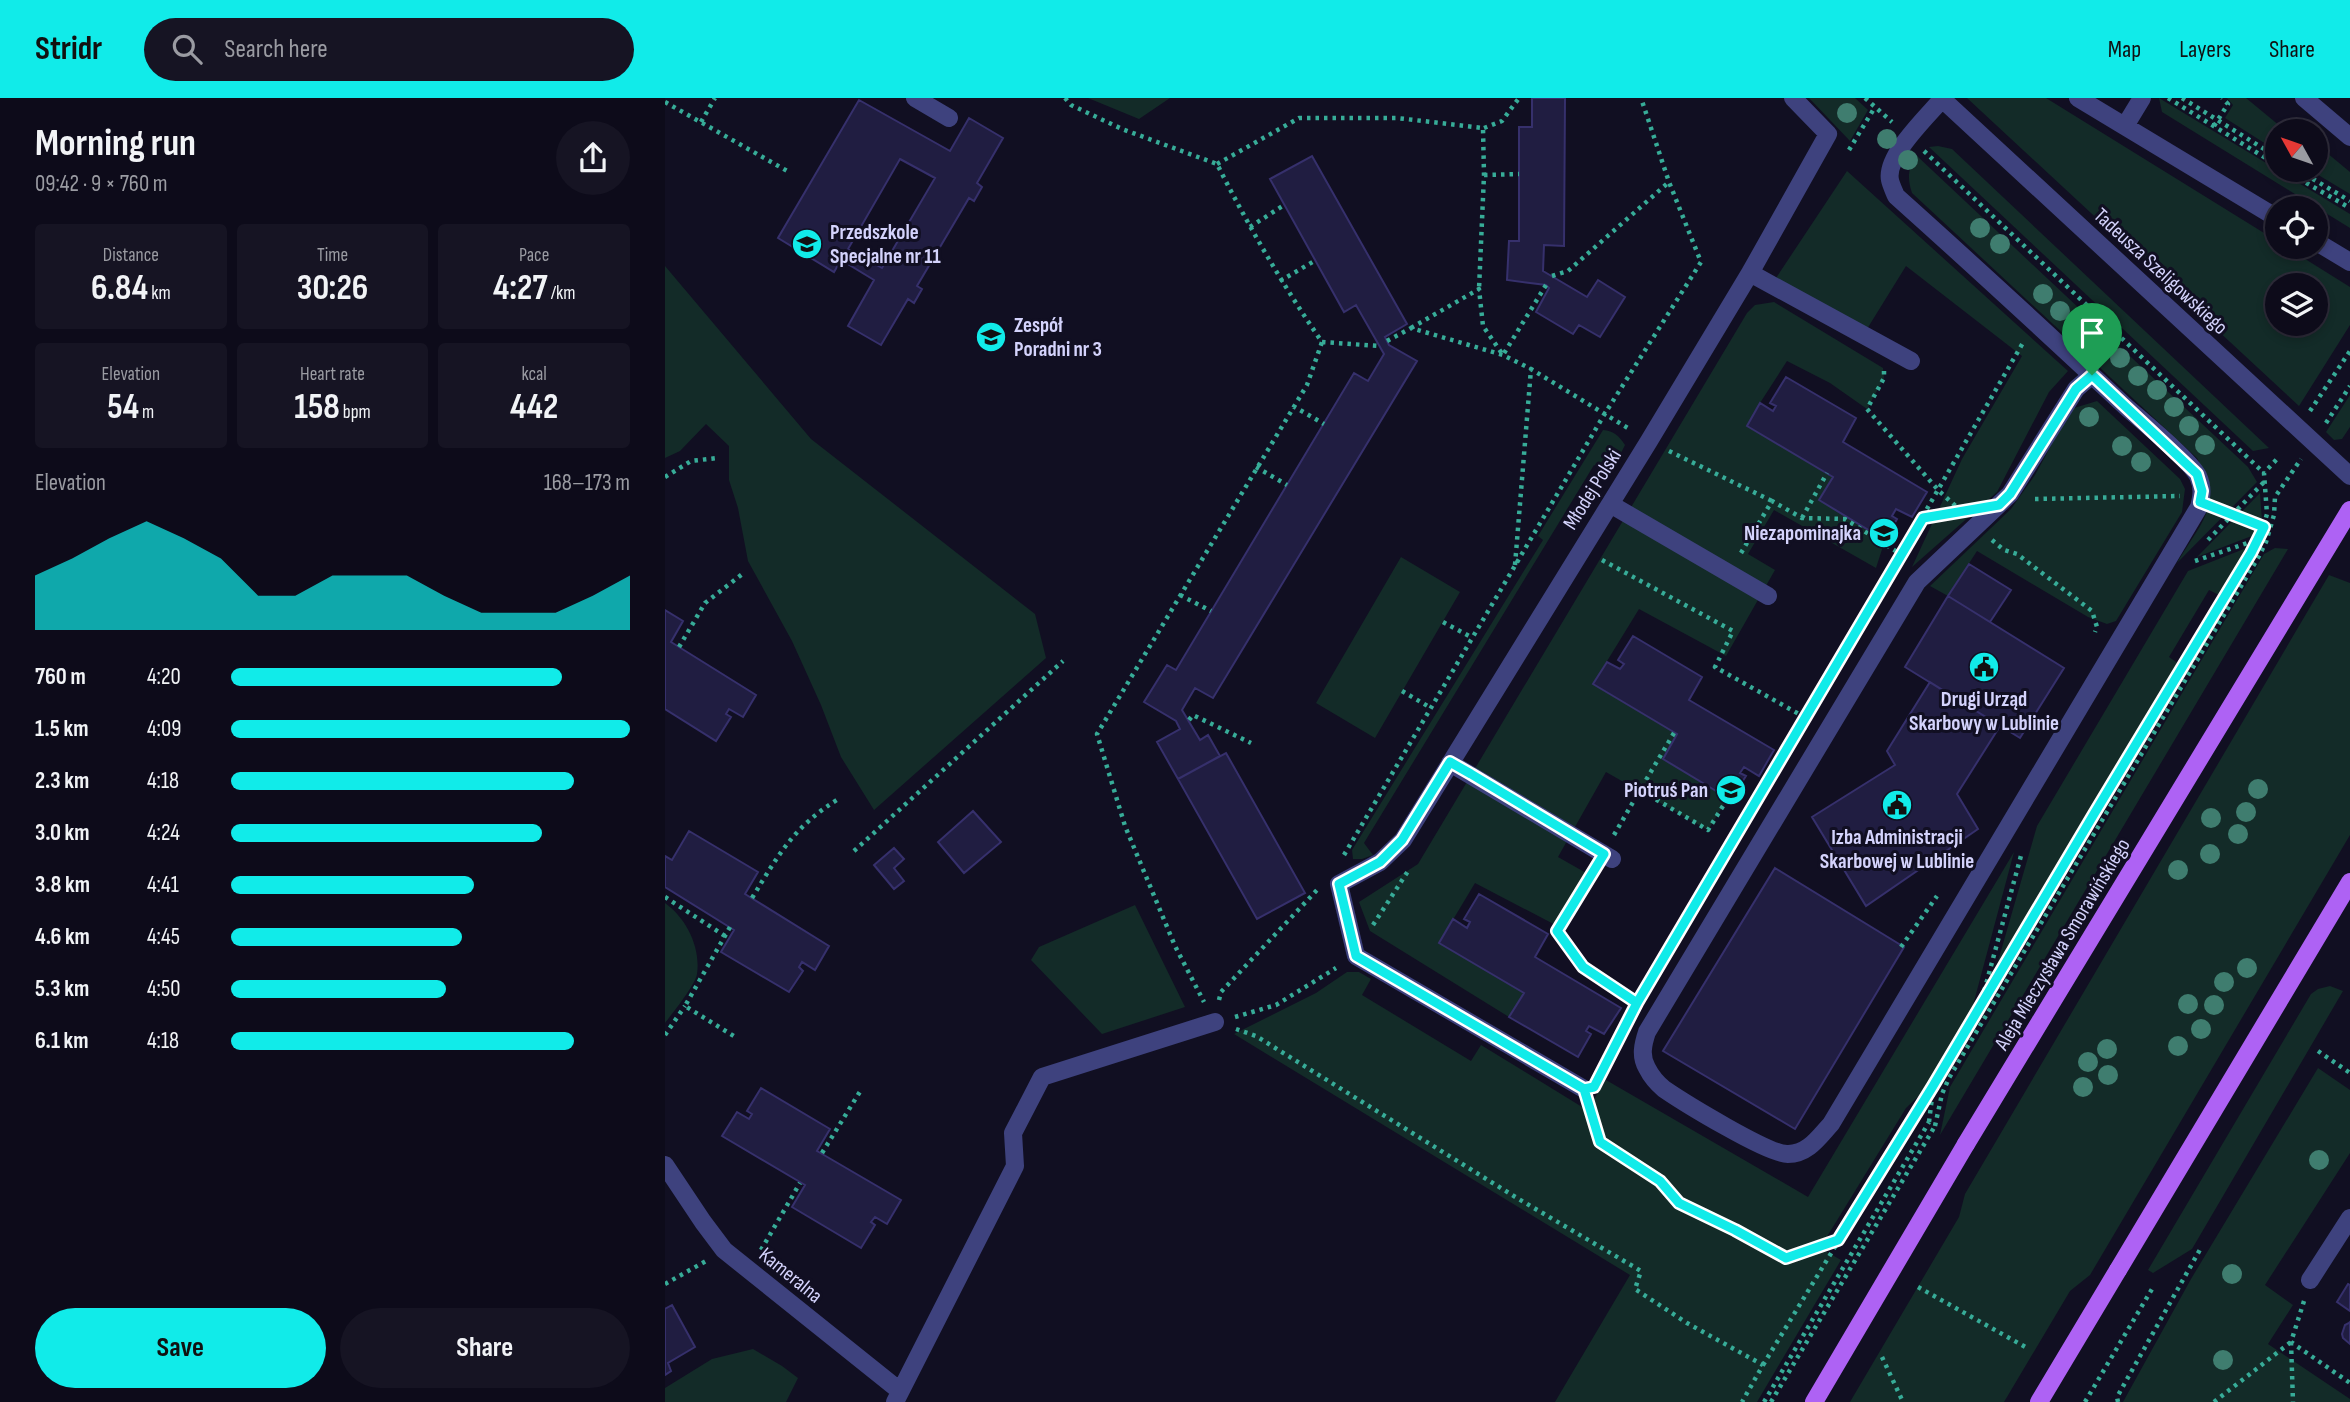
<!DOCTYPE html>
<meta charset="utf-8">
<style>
:root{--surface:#0d0b1a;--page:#161423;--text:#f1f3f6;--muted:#9a9ba2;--line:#2d2b39;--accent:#11ebe9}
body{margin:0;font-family:"Sofia Sans Condensed",sans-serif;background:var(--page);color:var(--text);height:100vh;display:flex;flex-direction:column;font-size:26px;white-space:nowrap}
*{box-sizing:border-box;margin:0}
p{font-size:23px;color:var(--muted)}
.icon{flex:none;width:38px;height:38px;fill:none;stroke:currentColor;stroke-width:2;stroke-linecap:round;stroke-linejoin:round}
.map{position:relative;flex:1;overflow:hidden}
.details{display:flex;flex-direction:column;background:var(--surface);width:665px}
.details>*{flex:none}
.needle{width:46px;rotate:310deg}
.tools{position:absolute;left:1600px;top:21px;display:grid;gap:14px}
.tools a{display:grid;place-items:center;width:63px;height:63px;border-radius:50%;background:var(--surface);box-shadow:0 4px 10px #0003,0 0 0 2px var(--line);font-size:35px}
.pin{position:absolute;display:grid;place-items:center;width:60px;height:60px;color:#fff;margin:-72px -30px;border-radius:50% 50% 50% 0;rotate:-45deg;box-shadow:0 0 7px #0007}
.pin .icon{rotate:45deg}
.round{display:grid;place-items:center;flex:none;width:74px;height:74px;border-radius:37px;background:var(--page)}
.head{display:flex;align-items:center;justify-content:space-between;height:119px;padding:0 35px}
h1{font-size:38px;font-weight:700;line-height:52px}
.metrics{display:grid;grid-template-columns:repeat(3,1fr);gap:10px;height:119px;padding:7px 35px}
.metrics div{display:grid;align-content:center;border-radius:7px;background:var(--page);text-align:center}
.metrics b{font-size:35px;font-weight:700}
.metrics small{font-size:19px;font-weight:400}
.metrics p{font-size:19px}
.chart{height:196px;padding:14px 35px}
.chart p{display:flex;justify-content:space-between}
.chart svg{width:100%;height:126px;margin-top:7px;fill:var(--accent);opacity:.7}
.primary-button{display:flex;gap:14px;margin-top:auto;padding:14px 35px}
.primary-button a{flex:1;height:80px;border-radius:42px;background:var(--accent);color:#111;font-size:28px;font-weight:700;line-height:80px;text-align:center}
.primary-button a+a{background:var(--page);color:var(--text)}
ul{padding:0 35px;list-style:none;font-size:23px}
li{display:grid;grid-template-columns:112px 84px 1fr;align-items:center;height:52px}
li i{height:18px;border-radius:9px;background:var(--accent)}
header{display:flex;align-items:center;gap:42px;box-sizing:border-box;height:98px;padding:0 35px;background:var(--accent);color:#111}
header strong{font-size:33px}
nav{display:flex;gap:38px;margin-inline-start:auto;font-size:24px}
.search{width:490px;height:63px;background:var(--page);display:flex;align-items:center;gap:18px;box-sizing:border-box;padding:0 24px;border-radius:38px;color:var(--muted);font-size:26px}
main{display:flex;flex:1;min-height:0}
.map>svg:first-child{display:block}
</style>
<header>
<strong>Stridr</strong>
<div class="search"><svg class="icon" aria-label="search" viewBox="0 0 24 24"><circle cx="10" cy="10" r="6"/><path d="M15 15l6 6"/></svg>Search here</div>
<nav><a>Map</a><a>Layers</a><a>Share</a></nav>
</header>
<main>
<section class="details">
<div class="head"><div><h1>Morning run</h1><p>09:42 · 9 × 760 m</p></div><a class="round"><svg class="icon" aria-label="share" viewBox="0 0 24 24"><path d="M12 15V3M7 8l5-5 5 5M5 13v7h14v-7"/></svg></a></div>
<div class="metrics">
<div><p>Distance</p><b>6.84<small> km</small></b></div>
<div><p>Time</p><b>30:26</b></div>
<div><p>Pace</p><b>4:27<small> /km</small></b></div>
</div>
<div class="metrics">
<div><p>Elevation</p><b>54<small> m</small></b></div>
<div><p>Heart rate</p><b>158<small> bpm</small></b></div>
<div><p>kcal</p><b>442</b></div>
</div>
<div class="chart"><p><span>Elevation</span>168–173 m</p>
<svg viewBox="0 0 160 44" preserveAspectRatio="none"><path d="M0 44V25L10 19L20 12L30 6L40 12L50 19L60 32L70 32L80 25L90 25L100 25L110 32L120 38L130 38L140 38L150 32L160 25V44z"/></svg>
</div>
<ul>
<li><b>760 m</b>4:20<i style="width:83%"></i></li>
<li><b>1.5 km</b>4:09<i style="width:100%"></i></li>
<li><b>2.3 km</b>4:18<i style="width:86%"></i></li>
<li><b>3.0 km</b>4:24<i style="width:78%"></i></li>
<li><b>3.8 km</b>4:41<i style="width:61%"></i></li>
<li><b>4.6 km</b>4:45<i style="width:58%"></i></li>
<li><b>5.3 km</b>4:50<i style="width:54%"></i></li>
<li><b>6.1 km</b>4:18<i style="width:86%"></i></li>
</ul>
<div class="primary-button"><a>Save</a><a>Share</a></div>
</section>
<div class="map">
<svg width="1685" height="1304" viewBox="0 0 1685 1304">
<rect width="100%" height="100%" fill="#110f22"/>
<path fill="#132b28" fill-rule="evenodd" d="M423,0H505L474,21Z
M1144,0H1190L1203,12L1185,43Z
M1302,0H1381L1612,143V149H1621L1685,189V227L1634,308ZM1650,187V226H1612V187Z
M1494,0L1685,116V130L1497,14Z
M1562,0H1581L1621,33H1612V53L1560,20L1568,7Z
M1650,45L1685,74V96L1645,72H1650Z
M1273,48L1287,51L1604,350L1588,353L1264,49Z
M1251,57L1583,369L1592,384L1512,465C1537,422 1558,410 1532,360L1247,95C1242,80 1243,71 1251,57Z
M1182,73L1403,273L1384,294L1332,394L1247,469L1297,361L1357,258L1241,168L1202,231L1111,180Z
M0,168L146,341L370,516L381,560L209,712L176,659L156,607L127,543L83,463L73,410L64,382V348L41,326L15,353L0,360Z
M1109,204L1218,270L1219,280L1202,311L1165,285L1122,263L1095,305L1168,379L1154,402L1220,442L1211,470L1109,412L1083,456L1110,472L1061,558L974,511L928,586L1012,636L998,661L1063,700L1043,732L941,674L893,759L930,780L900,832L810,785L774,845L859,895L844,919L705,833L694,804L753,766L1082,215L1090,207Z
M1685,297V329L1677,341L1669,342L1661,334Z
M1432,303L1515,381L1520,391L1517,414L1451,523L1442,526L1423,519L1312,453L1283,498L1265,488L1346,411L1370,377L1406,311Z
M938,332C949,333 954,338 960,347L945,377L929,367L699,745L708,757L697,761H688L687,752L878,442L873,438Z
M1595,395L1597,423L1592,436L1532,459Z
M1584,449L1554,497L1544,492L1504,559L1514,566L1329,877L1372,728L1523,473Z
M1610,450L1623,451L1275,1037L1285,989L1599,456Z
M736,459L795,494L710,640L651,605Z
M1664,477L1685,485V737L1425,1177L1405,1193L1339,1304H1185L1294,1119L1300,1096Z
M1349,754L1307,911L1264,988L1241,1010L1155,1150L1176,1162L1092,1304H890L965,1177L569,936L651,895L682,874H694L706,881L697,897L806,963L816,947L922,1012L941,982L1143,1099Z
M0,805C21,820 36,849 32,876C31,886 7,916 0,925Z
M470,807L520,909L437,936L366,862L374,849Z
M1665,888L1678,893L1527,1151L1488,1175L1483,1172L1646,896L1653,891Z
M1653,970L1685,992V1055L1600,1187L1628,1207L1603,1246L1685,1301V1304H1458L1526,1181Z
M88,1251L117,1268L133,1280L121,1304H0V1290L47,1261Z"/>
<path fill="#201d41" stroke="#36306c" stroke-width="2" fill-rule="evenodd" d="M867,0H900L899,148L879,147L878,173L922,199L933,182L960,199L935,239L914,227L908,236L871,214L884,190L881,187L842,182L844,143H854V29H867Z
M194,2L285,53L304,20L338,40L312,85L317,89L309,103L304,100L252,188L257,191L249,205L243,201L216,247L183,228L209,182L176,162L169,174L113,140ZM235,61L270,80L217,170L183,151Z
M647,58L742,226L720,239L724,247L752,263L548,600L530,590L517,612L535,642L543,637L555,658L513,681L492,644L515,631L511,623L479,604L502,567L511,572L689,275L703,283L719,256L691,207L679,214L605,81Z
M1121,279L1191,320L1178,344L1262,394L1247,419L1231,411L1227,418L1232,421L1220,442L1154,402L1168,379L1082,328L1095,305L1108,313L1111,308L1105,305Z
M1304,466L1346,492L1325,524L1283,498Z
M1283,498L1399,570L1355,640L1240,569Z
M0,512L18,523L6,544L91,597L78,619L64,611L61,616L66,619L51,643L0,611Z
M968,538L1037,579L1024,602L1109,652L1094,678L1079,669L1075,675L1081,678L1066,702L998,661L1012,636L928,586L942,564L955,571L959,566L953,562Z
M1265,584L1335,628L1292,696L1313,731L1201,808L1147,719L1230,667L1222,653Z
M561,655L640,795L592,821L513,681Z
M308,713L336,744L299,775L273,744Z
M24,733L93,774L80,796L164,848L150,872L137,864L134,869L138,873L124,894L56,854L69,832L0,789V758L7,762Z
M229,750L239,761L229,770L239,783L229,791L209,767Z
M1110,770L1239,849L1130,1031L998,953Z
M814,796L883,836L870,859L956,910L939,936L924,928L921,933L926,936L913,959L844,919L859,895L774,845L788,821L802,830L805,824L799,821Z
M96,990L165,1031L152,1053L236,1102L222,1126L210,1119L206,1124L210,1127L196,1150L127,1109L140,1087L57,1038L72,1014L84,1021L87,1016L82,1013Z
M1683,1186L1685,1187V1213L1672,1204Z
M7,1207L30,1249L3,1265L6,1273L0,1277V1211Z
M1684,1225L1685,1224V1246L1678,1240L1677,1236L1680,1227Z"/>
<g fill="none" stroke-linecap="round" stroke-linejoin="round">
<path stroke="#37ac98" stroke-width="4.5" stroke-dasharray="3.5 5" stroke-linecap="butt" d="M400,0L406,7L457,31L552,66C584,129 617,186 657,244L642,287L432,636L460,728L510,848L539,904
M1200,0L1227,24
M1503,0L1612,67
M1517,0L1612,59
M0,4L124,74
M36,24L50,0
M1549,28L1563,6L1557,0
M819,30L837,23L854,0
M1184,52L1210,9
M1259,53L1599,375
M552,66L634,20H732L818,30L819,77L814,191
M1619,72L1685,110
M1633,72L1685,103
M819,77L854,76
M585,129L619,107
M887,178L903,173L1004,84
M615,183L651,162
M746,230L814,191L818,228L838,257L881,187
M722,243L746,230L838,257L866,271
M657,244L714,248
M1219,273V280L1202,311L1274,393L1295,412
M628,308L659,326
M1645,313L1685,253
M1661,325L1685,288
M1004,353L1107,403
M591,369L622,387
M0,379L26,363L52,360
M1370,401L1515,398
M1556,412L1599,429
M1137,420L1162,375
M1259,420L1292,414
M1327,442L1339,452L1352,456L1427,513L1432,529L1430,534
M1543,442L1599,384
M1076,455L1107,403L1137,420L1180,421L1237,457
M937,462L1068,533L1050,569L1141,620
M1530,463L1594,441
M850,467L866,271L966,332
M515,497L546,513
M778,524L808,540
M14,549L40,505L80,474
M1181,551L1359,243
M737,593L766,610
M524,622L528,617L586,645
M1009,635L975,692L1043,732L1063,700
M949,737L975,692
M1066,743L1128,639
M189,753L398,563
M679,757L939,317L1036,164L1004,84L976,0
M927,775L892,833L918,869L972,905
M0,799L60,838
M87,800C114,756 129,728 175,700
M708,827L745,770
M65,829L20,908L72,940
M1236,849L1272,798
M1317,901L1357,754
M554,902L556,894L652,792
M570,919L611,907L671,870
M571,931L591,938L852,1100L976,1173L970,1191L1022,1225L1098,1267L1077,1304
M0,937L20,908
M1653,953L1685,975
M935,978L955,939
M925,1012L935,1044L995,1083L1014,1105L1070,1132L1121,1160L1173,1142
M1264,1024L1268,991
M1270,1028L1277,996L1284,980L1594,458L1601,444L1609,417L1610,399L1636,361
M157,1055L196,992
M96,1152L135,1085
M0,1186L41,1163
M1253,1189L1364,1251
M1639,1203L1626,1244L1685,1285
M1626,1244L1628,1304
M1217,1259L1238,1304
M1098,1267L1268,988L1595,440L1602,416L1599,375L1612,361
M1453,1304L1452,1299L1537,1148
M1549,1304L1626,1244"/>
<path stroke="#3e427e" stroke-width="18" d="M250,0L284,20
M1276,0L1685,378
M1413,0L1612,120
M1639,0L1685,39
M1277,1C1262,19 1220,58 1225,82C1226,87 1229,93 1231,98C1308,167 1384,237 1460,308C1477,323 1524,361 1533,378C1538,389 1537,398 1534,409L1166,1026C1154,1039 1143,1056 1123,1056C1104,1057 1018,1004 999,991C993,986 986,978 982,970C975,958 978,946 982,934L1252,484L1345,396L1411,291L1427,277
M1460,28L1477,0
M1650,143L1685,164
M1085,175L1246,263
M945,406L1103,498
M785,665L947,761
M919,991L691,858L674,786L715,764L738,742L984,343L1085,175L1163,36L1128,0
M0,1067L38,1124L59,1152L235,1293
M1645,1182L1685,1120
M230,1304L350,1068L348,1035L377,979L550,924"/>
<path stroke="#ae62f4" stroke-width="18" d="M1301,1046L1685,412
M1453,1172L1685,784"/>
<path stroke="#37ac98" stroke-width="4.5" stroke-dasharray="3.5 5" stroke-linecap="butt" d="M1099,1304L1264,1024
M1106,1304L1270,1028
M1420,1304L1487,1191"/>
<path stroke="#ae62f4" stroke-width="18" d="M1149,1304L1301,1046
M1374,1304L1453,1172"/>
</g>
<g fill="#3f7d6f">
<circle cx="1182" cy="15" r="10"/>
<circle cx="1222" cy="41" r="10"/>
<circle cx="1243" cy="62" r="10"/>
<circle cx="1315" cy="130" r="10"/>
<circle cx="1335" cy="146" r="10"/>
<circle cx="1378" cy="196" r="10"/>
<circle cx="1395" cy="213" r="10"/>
<circle cx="1421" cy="235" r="10"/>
<circle cx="1455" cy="260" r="10"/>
<circle cx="1473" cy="278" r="10"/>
<circle cx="1492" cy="292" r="10"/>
<circle cx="1509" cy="309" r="10"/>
<circle cx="1424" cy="319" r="10"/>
<circle cx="1524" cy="328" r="10"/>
<circle cx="1540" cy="347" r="10"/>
<circle cx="1457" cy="348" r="10"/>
<circle cx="1476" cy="364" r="10"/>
<circle cx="1593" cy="691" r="10"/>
<circle cx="1581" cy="714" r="10"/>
<circle cx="1546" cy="720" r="10"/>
<circle cx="1573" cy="736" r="10"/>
<circle cx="1545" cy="756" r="10"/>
<circle cx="1513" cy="772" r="10"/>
<circle cx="1582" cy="870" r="10"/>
<circle cx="1559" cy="884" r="10"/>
<circle cx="1523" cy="906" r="10"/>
<circle cx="1549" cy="907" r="10"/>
<circle cx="1536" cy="931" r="10"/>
<circle cx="1513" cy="948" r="10"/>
<circle cx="1442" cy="951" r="10"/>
<circle cx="1423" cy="964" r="10"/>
<circle cx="1443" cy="977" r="10"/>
<circle cx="1418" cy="989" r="10"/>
<circle cx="1654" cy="1062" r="10"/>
<circle cx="1567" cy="1176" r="10"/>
<circle cx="1558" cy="1262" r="10"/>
</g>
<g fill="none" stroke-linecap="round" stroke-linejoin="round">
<g stroke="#fff" stroke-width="14">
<path id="route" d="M1427,277L1411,291L1345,396L1334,407L1258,420L972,905L929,989L919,991L691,858L674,786L715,764L737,742L785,664L806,676L939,756L892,833L918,869L972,905L929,989L919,991L935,1044L995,1083L1014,1105L1070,1132L1121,1160L1173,1142L1268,988L1429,716L1586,455L1599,429L1535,404L1537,393L1532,376L1427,277"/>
</g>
<use href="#route" stroke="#11ebe9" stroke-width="9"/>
</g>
<defs>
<g id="school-disc" transform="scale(1.575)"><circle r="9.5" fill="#11ebe9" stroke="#110f22"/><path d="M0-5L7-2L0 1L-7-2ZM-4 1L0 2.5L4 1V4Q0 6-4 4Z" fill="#111"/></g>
<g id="civic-disc" transform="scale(1.575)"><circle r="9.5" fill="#11ebe9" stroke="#110f22"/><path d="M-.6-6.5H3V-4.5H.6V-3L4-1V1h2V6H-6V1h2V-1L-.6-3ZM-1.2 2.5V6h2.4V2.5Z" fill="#111"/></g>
</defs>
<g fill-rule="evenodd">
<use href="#school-disc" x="142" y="146"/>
<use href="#school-disc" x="326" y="239"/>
<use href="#school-disc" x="1219" y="435"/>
<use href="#civic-disc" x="1319" y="569"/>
<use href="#school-disc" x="1066" y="692"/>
<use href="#civic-disc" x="1232" y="707"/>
</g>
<g text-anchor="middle" stroke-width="6" stroke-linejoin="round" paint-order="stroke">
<g font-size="21" font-weight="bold" fill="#d4d3fc" stroke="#110f22" text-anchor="start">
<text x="165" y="141">Przedszkole<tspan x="165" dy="24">Specjalne nr 11</tspan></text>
<text x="349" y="234">Zespół<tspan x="349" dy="24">Poradni nr 3</tspan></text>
<text x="1196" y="442" text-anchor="end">Niezapominajka</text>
<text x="1319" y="608" text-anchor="middle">Drugi Urząd<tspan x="1319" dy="24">Skarbowy w Lublinie</tspan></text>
<text x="1043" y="699" text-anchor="end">Piotruś Pan</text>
<text x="1232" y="746" text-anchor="middle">Izba Administracji<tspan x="1232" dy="24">Skarbowej w Lublinie</tspan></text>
</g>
<g font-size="21" fill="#d4d3fc" stroke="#110f22">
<text transform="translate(1496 173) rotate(43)" y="7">Tadeusza Szeligowskiego</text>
<text transform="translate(927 391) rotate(-58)" y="7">Młodej Polski</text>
<text transform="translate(1397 846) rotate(-59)" y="7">Aleja Mieczysława Smorawińskiego</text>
<text transform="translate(126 1177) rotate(39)" y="7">Kameralna</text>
</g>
</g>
</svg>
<div class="tools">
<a><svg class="needle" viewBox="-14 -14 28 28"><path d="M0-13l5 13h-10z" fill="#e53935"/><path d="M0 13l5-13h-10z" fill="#9a9ba2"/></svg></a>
<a><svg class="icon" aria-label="locate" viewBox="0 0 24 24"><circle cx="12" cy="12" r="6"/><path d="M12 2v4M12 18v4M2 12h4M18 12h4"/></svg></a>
<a><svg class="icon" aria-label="layers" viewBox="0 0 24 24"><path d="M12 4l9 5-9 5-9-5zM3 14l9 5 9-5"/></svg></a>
</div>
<div class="pin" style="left:1427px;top:277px;background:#1e9e55"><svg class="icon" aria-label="arrive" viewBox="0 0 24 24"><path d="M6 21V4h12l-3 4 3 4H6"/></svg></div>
</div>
</main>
